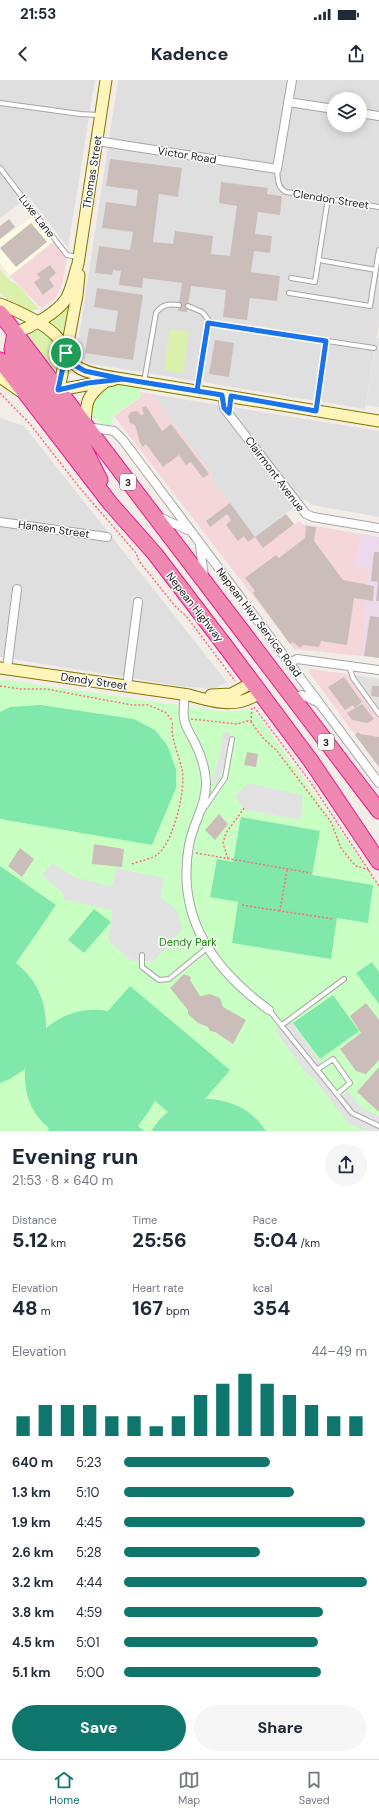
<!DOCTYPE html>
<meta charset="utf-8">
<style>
:root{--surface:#fff;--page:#f6f6f7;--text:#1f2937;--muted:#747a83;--line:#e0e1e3;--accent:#0f766e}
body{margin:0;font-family:"DM Sans",sans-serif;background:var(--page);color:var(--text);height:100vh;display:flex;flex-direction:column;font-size:15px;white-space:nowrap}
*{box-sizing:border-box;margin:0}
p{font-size:13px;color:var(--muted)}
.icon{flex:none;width:22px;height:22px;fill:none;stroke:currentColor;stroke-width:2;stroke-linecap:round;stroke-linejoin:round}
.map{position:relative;height:1051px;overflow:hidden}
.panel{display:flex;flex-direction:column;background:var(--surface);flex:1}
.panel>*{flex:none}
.tools{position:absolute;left:327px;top:12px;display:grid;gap:8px}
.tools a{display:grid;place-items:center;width:40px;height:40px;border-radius:50%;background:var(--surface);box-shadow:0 2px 10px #0003;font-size:20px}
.pin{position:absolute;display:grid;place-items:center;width:34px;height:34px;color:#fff;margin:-17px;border:2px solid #fff;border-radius:50%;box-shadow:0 1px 4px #0007}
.round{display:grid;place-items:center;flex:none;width:42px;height:42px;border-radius:21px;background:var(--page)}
.overview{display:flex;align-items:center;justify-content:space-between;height:68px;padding:0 12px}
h1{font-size:22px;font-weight:800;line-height:30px}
.figures{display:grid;grid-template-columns:repeat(3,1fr);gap:6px;height:68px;padding:4px 12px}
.figures div{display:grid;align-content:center}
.figures b{font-size:20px;font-weight:800}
.figures small{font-size:11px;font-weight:400}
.figures p{font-size:11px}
.chart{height:112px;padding:8px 12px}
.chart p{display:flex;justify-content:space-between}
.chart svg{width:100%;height:72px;margin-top:4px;stroke:var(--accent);stroke-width:6}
.button{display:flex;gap:8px;margin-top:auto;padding:8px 12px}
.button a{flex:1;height:46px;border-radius:24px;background:var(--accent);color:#fff;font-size:16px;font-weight:800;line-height:46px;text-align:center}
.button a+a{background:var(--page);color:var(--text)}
ul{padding:0 12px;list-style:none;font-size:13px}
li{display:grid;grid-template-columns:64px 48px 1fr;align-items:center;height:30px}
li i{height:10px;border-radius:5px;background:var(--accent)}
.status{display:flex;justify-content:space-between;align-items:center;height:28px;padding:0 20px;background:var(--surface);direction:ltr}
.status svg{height:11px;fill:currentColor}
header{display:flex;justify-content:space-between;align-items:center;height:52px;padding:0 12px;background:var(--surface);font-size:18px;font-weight:800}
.tabs{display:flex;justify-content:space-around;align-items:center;height:56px;border-top:1px solid var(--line);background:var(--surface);font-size:11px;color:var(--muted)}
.tabs a{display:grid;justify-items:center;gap:2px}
.tabs .selected{color:var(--accent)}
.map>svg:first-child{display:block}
</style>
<div class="status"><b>21:53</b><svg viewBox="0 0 49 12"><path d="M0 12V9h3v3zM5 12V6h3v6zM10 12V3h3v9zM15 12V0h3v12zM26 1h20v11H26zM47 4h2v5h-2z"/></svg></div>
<header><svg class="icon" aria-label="back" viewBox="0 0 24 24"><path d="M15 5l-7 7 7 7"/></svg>Kadence<svg class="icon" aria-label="share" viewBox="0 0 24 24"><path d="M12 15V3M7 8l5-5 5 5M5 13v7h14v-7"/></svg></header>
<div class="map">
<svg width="379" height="1051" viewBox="0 0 379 1051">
<rect width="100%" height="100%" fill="#f3ede8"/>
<path fill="#e0dfdf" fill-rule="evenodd" d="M0,0H95L68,168L29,117L0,138Z
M118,0H379V243L365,329L86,283L77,270ZM334,19H360V45H334Z
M151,314L379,351V437L312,425L305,419L255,457L210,398L213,396Z
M0,338L24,346L227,602L216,608L185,607L0,577Z
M355,595L379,599V630Z"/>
<path fill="#f4d6db" d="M54,161L67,178L62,205L55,219L41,228L10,196Z
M140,312L151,314L214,396L211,399L255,456L286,434L294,444L300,441L302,444L362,454L355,485L369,487L362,576L294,569L114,336L141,317Z
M310,589L347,594L379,638V687L309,592Z"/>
<path fill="#ecd9ec" d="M362,454L379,457V578L362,576L369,487L355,485Z"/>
<path fill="#fffae4" d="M32,137L54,161L10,196L0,183V160Z"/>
<path fill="#dbf0aa" d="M0,189L8,199L19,206L39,229L26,232C16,226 7,221 0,212Z
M67,225L70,226L62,254L46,242Z
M170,249L189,252L183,293L164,290Z
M33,252C53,249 66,275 55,291L28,255Z"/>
<path fill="#caffc3" d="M119,305L139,307L141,317L114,335L110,346L102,345L90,333L89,327L103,309Z
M0,599L219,631C227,632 250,629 255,631L379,806V1051H0Z"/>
<path fill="#7fe8aa" d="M41,625L134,639L155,650L167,665L176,689V708L152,765L0,739V632L10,627Z
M241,737L320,751L312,795L373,805L368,843L337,838L331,879L232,863L238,822L210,817L217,779L233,782Z
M0,786L56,825L16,883C37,900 46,920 46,948C65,933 84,927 108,931L130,906L230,990L205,1019C230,1019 253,1030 266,1051H151L160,1039L168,1032L155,1021L149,1031L138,1046L144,1051H47L49,1048C30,1033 24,1012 25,989L10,999L0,1003Z
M94,829L111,842L84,873L68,860Z
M372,882L379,892V924L356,893Z
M333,915L359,951L320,979L293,943Z"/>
<path fill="#e2e2e2" d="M377,258H379V327L366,325Z
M223,652L231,653L226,682L217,705L212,701L218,682Z
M248,703L303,715L300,740L246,730L241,726L235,716Z
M52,783L76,798L112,806L116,788L164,798L161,818L178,831L182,849L154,881H132L112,864L108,859L113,830L64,820L63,813L42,795Z
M289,938L323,986L318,989L341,1017L348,1011L361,1027L379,1036V1051H366L348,1043L314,999L306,993L275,950Z"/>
<path fill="#cbbeba" d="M110,79L182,88L178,117L159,114L153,162L173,164L175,151L213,156L211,174L230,176L237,126L219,123L221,102L268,108L267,114L282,116L280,135L258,132L255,154L272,156L270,173L254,171L251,192L280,196L277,221L250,218L247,240L223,237L226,210L191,206L187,232L178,231L182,203L143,198L142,208L119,205L121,191L113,190L112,195L95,193L99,166L130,170L133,152L102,148L106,122L136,126L138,110L106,106Z
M9,139L15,147L0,159V146Z
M31,143L47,162L16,187L0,168Z
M50,185L56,193L49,199L54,206L43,215L34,202L40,198L37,194Z
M97,208L143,215L133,280L85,273L89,248L115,252L118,231L94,227Z
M215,260L234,263L229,297L209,294Z
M146,326L162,351L171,344L209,394L203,398L191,382L186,385L179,375L163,387L146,364L143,367L140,363L135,345L130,343L128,336L131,332L137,331L141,335L144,334L142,328Z
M230,423L255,457L248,462L244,456L238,461L226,445L231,440L227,434L210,447L206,441Z
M286,434L294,444L263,468L255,457Z
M306,446L316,447L314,461L343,500L374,506L373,521L354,518L347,565L321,561L319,567L303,565L300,568L293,562L290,564L253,513L255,511L245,498L276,475L279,478L305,458Z
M374,472H379V521H376L378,502L371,501Z
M370,536L379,537V578L364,576Z
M344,597L362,622L355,628L353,625L345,630L328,607Z
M372,606H379V617L371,616Z
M362,624L374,639L368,643L352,640L347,633Z
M358,652L360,654L379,657V687L355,655Z
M247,672L258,674L256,687L244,685Z
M219,734L228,744L215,760L205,750Z
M94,764L124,769L122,787L92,784Z
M20,768L34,779L22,797L8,786Z
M184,894L191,897L190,900L200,916L210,914L220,918L223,927L246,940L233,964L215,952L210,951L208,947L198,943L188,934V930L170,908Z
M366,923L379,940V980L366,994L356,991L340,969L361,953L350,936Z
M379,987V1032L357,1012Z"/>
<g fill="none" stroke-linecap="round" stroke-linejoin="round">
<g stroke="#a6a6a6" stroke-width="6">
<path id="lane" d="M0,23L80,34L99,35
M0,88L67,175L78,177
M277,89C278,98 277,108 286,112L379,127
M319,180L376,190
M291,198L315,202L328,118
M289,213L370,226L379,170
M188,226L202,232L208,239L197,311
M208,243L374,268
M144,302L156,233C162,224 169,224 179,225
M316,330L326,261
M349,586L353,598L379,634
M203,730L225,698L232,659
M142,875V887L159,900L169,899L207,868
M269,930L352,1033L379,1046
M282,945L344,899
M318,989L333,979L350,1003L338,1013"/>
</g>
<g stroke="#a6a6a6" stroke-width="10">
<path id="street" d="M288,22L334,29
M360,33L379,36
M97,61L277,89L292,0
M222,315L224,328L306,434L313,437L379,448
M87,347L114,351L123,360L379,703
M159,437L188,450
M0,442L107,457
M200,465L204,497
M289,583L297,579L379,590
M7,589L17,509
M127,606L138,522
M185,614C184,622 183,630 184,638C185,647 191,655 195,663C201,675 205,687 206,701C207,724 193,743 189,765C176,838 213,889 269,930
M292,618L302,615L317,622"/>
</g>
<g stroke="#817500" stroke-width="13">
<path id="secondary" d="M0,224C16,230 46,244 57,257C64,266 67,280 78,287C87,294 111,297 123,299L379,341
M15,253C31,247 57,233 66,219C72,209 74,195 78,184L106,0
M0,297L20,311
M59,310L77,215L79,195
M59,310L113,300
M85,345C86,323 86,316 105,302
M0,588L189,615C213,622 237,629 259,613
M211,615L231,614L252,603"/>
</g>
<g stroke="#ed198c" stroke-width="17">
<path id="highway" d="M0,233L379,731
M15,253L12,269L13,274L84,368L100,400
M0,280L110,423L155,474L226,567L311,681L379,782"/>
</g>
<path stroke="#ff6c7b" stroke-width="1.5" stroke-dasharray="2 2" stroke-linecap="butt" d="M0,313L30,344L79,407L136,473L139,481L175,526L187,537L235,601
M0,606L21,609H46L132,625H148L165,632L173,641
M254,627L309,700L379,806
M191,639L237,644L247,641L251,642L263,658L277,671L331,742L341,768L352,782L356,786L369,790
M251,642L252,628
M196,773L311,793
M228,779L223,763L226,753L245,727
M132,784C140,781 152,779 158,774C174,761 186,709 182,689C179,675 169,655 173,641
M287,790L280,831L334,839
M242,825L280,831"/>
<use href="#lane" stroke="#fff" stroke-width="4"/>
<use href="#street" stroke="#fff" stroke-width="8"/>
<use href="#secondary" stroke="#fff4b9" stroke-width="11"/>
<use href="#highway" stroke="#f089b1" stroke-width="15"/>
</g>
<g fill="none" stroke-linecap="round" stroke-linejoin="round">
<g stroke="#fff" stroke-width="8">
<path id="route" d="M66,273L76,286L85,291L123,299L222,315L224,328L229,333L231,316L316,331L326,261L208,243L197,311L123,299L88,303L58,310L66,273"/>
</g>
<use href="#route" stroke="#1a73e8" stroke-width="5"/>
</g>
<g text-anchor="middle" stroke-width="3" stroke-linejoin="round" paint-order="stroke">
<g fill="#fff" stroke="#646464" stroke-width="1">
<rect x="120" y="394" width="16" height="16" rx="3"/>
<rect x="318" y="654" width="16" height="16" rx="3"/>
</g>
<g font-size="10" font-weight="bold" fill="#222">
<text x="128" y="406">3</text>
<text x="326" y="666">3</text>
</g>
<g font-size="11" fill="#222" stroke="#fff">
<text transform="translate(187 75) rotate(9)" y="4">Victor Road</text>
<text transform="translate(92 92) rotate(-81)" y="4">Thomas Street</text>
<text transform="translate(331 119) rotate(9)" y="4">Clendon Street</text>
<text transform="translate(37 136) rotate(52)" y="4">Luxe Lane</text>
<text transform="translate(275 394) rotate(53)" y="4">Clairmont Avenue</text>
<text transform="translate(54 449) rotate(8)" y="4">Hansen Street</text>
<text transform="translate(195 527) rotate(52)" y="4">Nepean Highway</text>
<text transform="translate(259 542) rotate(53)" y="4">Nepean Hwy Service Road</text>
<text transform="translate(94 601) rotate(8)" y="4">Dendy Street</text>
</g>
<g font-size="11" fill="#128902" stroke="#fff">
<text x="188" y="866">Dendy Park</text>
</g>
</g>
</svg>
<div class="tools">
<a><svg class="icon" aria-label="layers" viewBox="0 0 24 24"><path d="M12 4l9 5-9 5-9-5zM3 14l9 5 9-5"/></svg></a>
</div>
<div class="pin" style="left:66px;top:273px;background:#1e9e55"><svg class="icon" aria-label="arrive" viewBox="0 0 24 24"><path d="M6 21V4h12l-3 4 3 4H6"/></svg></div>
</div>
<section class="panel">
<div class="overview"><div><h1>Evening run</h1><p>21:53 · 8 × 640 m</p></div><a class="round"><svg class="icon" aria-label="share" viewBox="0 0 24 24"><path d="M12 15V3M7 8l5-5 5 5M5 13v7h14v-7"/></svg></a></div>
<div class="figures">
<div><p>Distance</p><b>5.12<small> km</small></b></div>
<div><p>Time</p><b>25:56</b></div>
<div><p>Pace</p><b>5:04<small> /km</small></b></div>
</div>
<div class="figures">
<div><p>Elevation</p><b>48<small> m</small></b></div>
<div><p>Heart rate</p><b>167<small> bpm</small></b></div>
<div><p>kcal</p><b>354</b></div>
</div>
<div class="chart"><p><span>Elevation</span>44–49 m</p>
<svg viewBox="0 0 160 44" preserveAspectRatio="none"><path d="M5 44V32M15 44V25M25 44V25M35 44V25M45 44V32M55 44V32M65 44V38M75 44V32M85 44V19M95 44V12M105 44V6M115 44V12M125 44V19M135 44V25M145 44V32M155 44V32"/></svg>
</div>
<ul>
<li><b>640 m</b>5:23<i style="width:60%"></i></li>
<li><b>1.3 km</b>5:10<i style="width:70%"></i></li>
<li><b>1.9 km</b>4:45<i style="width:99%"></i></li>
<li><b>2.6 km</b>5:28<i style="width:56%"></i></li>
<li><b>3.2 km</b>4:44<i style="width:100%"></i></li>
<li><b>3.8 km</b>4:59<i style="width:82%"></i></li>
<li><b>4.5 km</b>5:01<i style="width:80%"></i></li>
<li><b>5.1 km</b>5:00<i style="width:81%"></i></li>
</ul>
<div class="button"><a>Save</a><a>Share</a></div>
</section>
<nav class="tabs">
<a class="selected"><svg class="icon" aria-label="home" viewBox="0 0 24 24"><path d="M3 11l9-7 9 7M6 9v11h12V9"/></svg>Home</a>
<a><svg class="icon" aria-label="map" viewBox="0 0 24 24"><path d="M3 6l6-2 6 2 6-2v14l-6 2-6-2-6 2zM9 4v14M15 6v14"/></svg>Map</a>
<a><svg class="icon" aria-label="saved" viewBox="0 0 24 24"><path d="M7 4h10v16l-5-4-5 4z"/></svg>Saved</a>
</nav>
